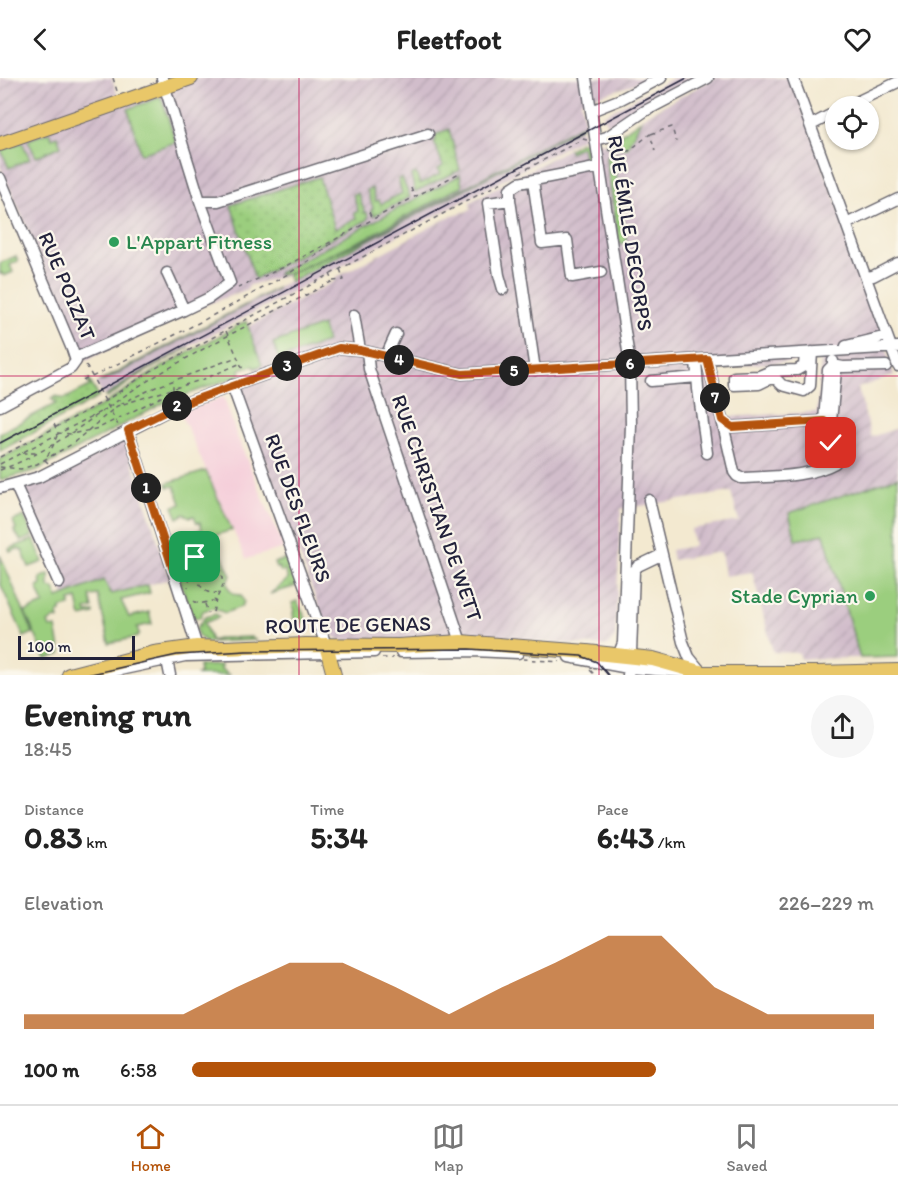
<!DOCTYPE html>
<meta charset="utf-8">
<style>
:root{--surface:#fff;--page:#f6f6f6;--text:#222;--muted:#767676;--line:#e0e0e0;--accent:#b45309}
body{margin:0;font-family:Itim,sans-serif;background:var(--page);color:var(--text);height:100vh;display:flex;flex-direction:column;font-size:22px;white-space:nowrap}
*{box-sizing:border-box;margin:0}
p{font-size:20px;color:var(--muted)}
.icon{flex:none;width:33px;height:33px;fill:none;stroke:currentColor;stroke-width:2;stroke-linecap:round;stroke-linejoin:round}
.map{position:relative;height:597px;overflow:hidden}
.sheet{display:flex;flex-direction:column;background:var(--surface);flex:1}
.sheet>*{flex:none}
.buttons{position:absolute;left:825px;top:18px;display:grid;gap:12px}
.buttons a{display:grid;place-items:center;width:54px;height:54px;border-radius:50%;background:var(--surface);box-shadow:0 2px 4px #0004;font-size:30px}
.scale{position:absolute;left:18px;bottom:15px;width:117px;box-sizing:border-box;padding-left:6px;border:3px solid #22223b;border-top:0;font-size:16px;line-height:21px;white-space:nowrap;color:#22223b;-webkit-text-stroke:4px #fbf7ec;paint-order:stroke}
.pin{position:absolute;display:grid;place-items:center;width:51px;height:51px;color:#fff;margin:-26px;border-radius:12px;box-shadow:0 3px 9px #0006}
.km{position:absolute;width:30px;height:30px;margin:-15px;border-radius:50%;background:#222;color:#fff;font-size:16px;line-height:30px;text-align:center}
.round{display:grid;place-items:center;flex:none;width:63px;height:63px;border-radius:32px;background:var(--page)}
.overview{display:flex;align-items:center;justify-content:space-between;height:102px;padding:0 24px}
h1{font-size:33px;font-weight:800;line-height:45px}
.stats{display:grid;grid-template-columns:repeat(3,1fr);gap:9px;height:102px;padding:6px 24px}
.stats div{display:grid;align-content:center}
.stats b{font-size:30px;font-weight:800}
.stats small{font-size:16px;font-weight:400}
.stats p{font-size:16px}
.chart{height:168px;padding:12px 24px}
.chart p{display:flex;justify-content:space-between}
.chart svg{width:100%;height:108px;margin-top:6px;fill:var(--accent);opacity:.7}
ul{padding:0 24px;list-style:none;font-size:20px}
li{display:grid;grid-template-columns:96px 72px 1fr;align-items:center;height:45px}
li i{height:15px;border-radius:8px;background:var(--accent)}
header{display:flex;justify-content:space-between;align-items:center;height:78px;padding:0 24px;background:var(--surface);font-size:27px;font-weight:800}
.menu{display:flex;justify-content:space-around;align-items:center;height:84px;border-top:2px solid var(--line);background:var(--surface);font-size:16px;color:var(--muted)}
.menu a{display:grid;justify-items:center;gap:3px}
.menu .active{color:var(--accent)}
.map>svg:first-child{display:block}
</style>
<header><svg class="icon" aria-label="back" viewBox="0 0 24 24"><path d="M15 5l-7 7 7 7"/></svg>Fleetfoot<svg class="icon" aria-label="heart" viewBox="0 0 24 24"><path d="M12 20l-8-8c-3-5 5-10 8-4 3-6 11-1 8 4z"/></svg></header>
<div class="map">
<svg width="898" height="597" viewBox="0 0 898 597">
<defs>
<pattern id="industrial-furrows" width="10" height="10" patternUnits="userSpaceOnUse" patternTransform="scale(1.5)"><rect width="10" height="10" fill="#d1bdcb"/><path d="M-1 1l2-2M0 10L10 0M9 11l2-2" fill="none" stroke="#b3a2af"/></pattern>
<pattern id="grass-dots" width="8" height="8" patternUnits="userSpaceOnUse" patternTransform="scale(1.5)"><rect width="8" height="8" fill="#9bce7e"/><path d="M2 2h.1M6 6h.1" fill="none" stroke="#85b16e" stroke-width="1.8" stroke-linecap="round"/></pattern>
</defs>
<rect width="100%" height="100%" fill="#fbf7ec"/>
<filter id="ink" filterUnits="userSpaceOnUse"><feTurbulence type="fractalNoise" baseFrequency=".0167" numOctaves="2"/><feDisplacementMap in="SourceGraphic" scale="12" xChannelSelector="R" yChannelSelector="G"/><feConvolveMatrix kernelMatrix="1 2 1 2 8 2 1 2 1" color-interpolation-filters="sRGB"/></filter>
<filter id="wash" filterUnits="userSpaceOnUse"><feTurbulence type="fractalNoise" baseFrequency=".008" numOctaves="4" result="noise"/><feDisplacementMap in="SourceGraphic" scale="24" xChannelSelector="R" yChannelSelector="G"/><feGaussianBlur stdDeviation="1.35" result="paint"/><feColorMatrix in="noise" values="0 0 0 0 0 0 0 0 0 0 0 0 0 0 0 0 0 1.4 0 .05"/><feComposite in="paint" operator="in"/></filter>
<g filter="url(#wash)">
<rect width="100%" height="100%" fill="#f3e9d0"/>
<path fill="#f5cfda" d="M224,319L237,358L284,470L246,481L180,334Z"/>
<path fill="url(#industrial-furrows)" fill-rule="evenodd" d="M0,0H112L118,19L169,0H647L629,8L581,23L585,45L372,159L295,195L250,207L246,212L208,226L86,282L80,272L0,88Z
M715,0H791L881,246L888,278L894,297L858,310L871,359L898,350V399L789,436L824,455L860,580L801,581L799,575L773,574L752,494L725,498L721,474L673,482L671,472L694,468L691,451L739,443L731,414L621,431L615,559L608,568L528,563L339,562L328,554L265,382L236,311L256,295L242,252L335,203V200L453,137L471,132L470,124L581,64L608,65L646,37ZM821,282L817,334L725,339L712,289Z
M125,362L170,501L111,517L104,502L64,517L19,412L43,405Z"/>
<path fill="#d1bdcb" d="M673,0H697L608,47L603,37Z
M580,50L584,59L166,281L108,317L104,318L97,308V304Z"/>
<path fill="url(#grass-dots)" stroke="#5e785c" stroke-width="1.5" d="M641,42L627,70L607,68L606,66Z
M583,46V48L290,204L287,197L372,159Z
M449,51L460,92L415,114L411,97L416,95L420,106L440,96L438,91L443,88L434,63L436,62L435,57Z
M581,64H587L591,86L586,87L582,68L570,74L569,71Z
M609,76H624L621,80L622,89L615,90L627,165L619,166L606,80Z
M319,99L335,151L356,140L354,135L358,133L353,116L358,115L365,135L367,134L368,139L367,142L255,201L231,127Z
M402,100L410,119L374,138L371,132L373,130L367,112L372,110L376,123L379,122L381,126L402,115L398,101Z
M278,210L104,303H99L103,302Z
M189,269L143,295L107,320L105,319L137,297Z
M87,302H89L99,319L0,373V355L57,325L51,321L57,318L64,321L90,308Z
M289,480L298,505L296,508L270,516L288,501L285,493L281,494L279,489L276,490L274,485Z
M216,536L219,539L204,545L211,563L221,560L252,559L255,562L207,564L198,558L196,551L205,539Z"/>
<path fill="#9bce7e" stroke="#5e785c" stroke-width="1.5" d="M161,19L176,64L141,76L128,31Z
M49,54L52,60L57,58L61,68L36,79L28,62Z
M22,64L30,81L9,90L1,72Z
M460,97L462,108L368,159L292,194L278,197V195Z
M16,178L18,183L10,187L13,194L4,198L2,195L0,196V185Z
M246,243L262,287L255,290L254,288L242,290L240,292L241,297L166,324L37,392L0,402V381L106,325L155,293Z
M322,247L327,264L279,281L273,265Z
M206,393L232,452L213,458L231,498L227,504C229,513 232,517 241,517L244,524L241,529L225,535L213,530L203,533L200,540L192,539L170,472L199,462L196,453L202,451L200,444L197,445L194,438L190,439L184,436L178,440L173,429L181,426L175,408L168,409L167,405Z
M898,399V579L860,580L824,456L796,462L789,435Z
M24,438L33,458L21,463L14,452L16,451L13,443Z
M34,461L43,484L29,489L22,472L17,471L10,474L9,471Z
M0,477L33,555L24,559L0,505Z
M49,496V509L54,511L58,520L104,502L111,516L148,507L150,515L121,522L129,539L149,534L152,546L137,549L139,556L137,559L109,565L98,517L90,518L93,530L86,532L87,535L94,534V536L81,539L77,521L70,523V528L61,530V534L58,535L59,541L55,540L48,545L50,550L56,549L61,576L46,581L25,534L44,526L37,509L41,507L40,500Z
M297,523L307,543L300,545L301,549L294,551L292,546L294,545L293,534L295,533L292,525Z
M221,587V591L229,597H196L200,595L199,588Z"/>
</g>
<g filter="url(#ink)">
<g fill="none" stroke-linecap="round" stroke-linejoin="round">
<g stroke="#6b686f" stroke-width="13">
<path id="minor" d="M162,0L200,123H218L428,56
M586,0L630,286L631,347L623,565L618,578
M793,0L898,288
M848,28L898,4
M591,33L621,21L661,0
M811,47L836,34
M596,62L607,59L645,33L708,0
M0,100L72,271L76,283L71,290L0,328
M533,102L542,165L567,162L572,199L601,194
M846,146L898,121
M866,199L873,198L898,185
M503,211L499,197L488,125L510,122
M184,232L209,220L230,205L200,123
M354,237L360,272
M846,268L887,258
M367,274L369,291L461,564
M805,275L804,288L797,292L771,293L759,298L734,299V307L759,306L769,301H776L782,307L804,313L810,308L812,274
M386,278L396,256
M75,280L184,232L167,195
M696,281L698,311L707,375
M707,281L722,342L732,349L824,343L828,292L833,287V283
M535,292L510,122V111L519,105L600,89
M651,303L697,299
M232,307L326,567
M722,342L734,394L737,398L741,400C772,398 807,400 835,385L836,379L824,343H831L836,293L833,287L843,289L886,288
M128,352L197,569
M15,406L59,505
M0,410L39,399L177,328L339,270L360,272L462,296L898,269
M649,422L683,564L689,579L702,595
M401,574L473,573L518,575
M166,577L170,597
M569,579L628,590L684,594
M96,597L185,578L374,574
M628,597L631,575L634,493L638,488L661,477"/>
</g>
<g stroke="#6b686f" stroke-width="16">
<path id="major" d="M0,66L191,0
M326,567L334,597
M69,597L154,575L197,569L224,570L306,567L398,568L461,564L587,574L653,581L703,595H816L898,593"/>
</g>
<path stroke="#6b686f" stroke-width="1.5" stroke-dasharray="4.5 4.5" stroke-linecap="butt" d="M113,0L117,13
M651,56L672,49L676,64
M608,72L629,73L650,56L655,73
M519,95L583,61L587,62
M411,110L414,118
M369,134L372,141
M333,203L344,202L340,191
M238,210L282,190L461,94
M226,253L244,294
M86,287L119,349
M92,299C144,272 197,247 248,218C278,202 308,186 334,163
M83,302L90,298
M120,326L156,309L237,279
M54,346L58,355L72,356L99,350L171,314L173,311V303
M21,362L22,363
M22,375H38
M0,379L105,323L154,291L504,103
M48,385L45,382L53,368L58,355
M0,386L106,331
M0,389L21,391L37,386L72,366L117,328L204,301L239,286
M0,392C56,372 95,336 144,305C205,268 270,236 333,203L330,196
M206,467L207,476
M186,474L192,475L197,483L207,477L214,480L221,494L223,507L216,522L199,526L192,522
M182,489L197,483V495L190,500L188,509
M197,497C198,508 206,517 217,515
M205,526L208,535
M213,534L216,522
M382,580H393
M523,581L560,584
M590,592L595,597"/>
<use href="#minor" stroke="#fff" stroke-width="10"/>
<use href="#major" stroke="#e9c769" stroke-width="14"/>
<path stroke="#22223b" stroke-width="1.5" d="M0,365L687,0
M87,597L177,577L246,573L469,571L581,578L597,584L608,597"/>
</g>
</g>
<g fill="none" stroke-linecap="round" stroke-linejoin="round" filter="url(#ink)">
<g stroke="#fff" stroke-width="12">
<path id="route" d="M195,479L197,483L173,492L128,352L177,328L339,270L360,272L462,296L707,281L722,342L732,349L824,343L831,365"/>
</g>
<use href="#route" stroke="#b45309" stroke-width="8"/>
</g>
<path fill="none" stroke="#c2185b" stroke-width="1.5" stroke-opacity="0.55" d="M299,0V597M599,0V597M0,298H898"/>
<g fill="#2e9e5b" stroke="#fbf7ec" stroke-width="2">
<circle cx="114" cy="164" r="6"/>
<circle cx="870" cy="518" r="6"/>
</g>
<g text-anchor="middle" stroke-width="4.5" stroke-linejoin="round" paint-order="stroke">
<g font-size="21" fill="#22223b" stroke="#fbf7ec">
<text transform="translate(630 155) rotate(81)" y="7">RUE ÉMILE DECORPS</text>
<text transform="translate(67 208) rotate(67)" y="7">RUE POIZAT</text>
<text transform="translate(298 430) rotate(70)" y="7">RUE DES FLEURS</text>
<text transform="translate(437 430) rotate(71)" y="7">RUE CHRISTIAN DE WETT</text>
<text transform="translate(348 547) rotate(-1)" y="7">ROUTE DE GENAS</text>
</g>
<g font-size="21" fill="#27864d" stroke="#fbf7ec" text-anchor="start">
<text x="126" y="171">L'Appart Fitness</text>
<text x="858" y="525" text-anchor="end">Stade Cyprian</text>
</g>
</g>
</svg>
<div class="buttons">
<a><svg class="icon" aria-label="locate" viewBox="0 0 24 24"><circle cx="12" cy="12" r="6"/><path d="M12 2v4M12 18v4M2 12h4M18 12h4"/></svg></a>
</div>
<div class="scale">100 m</div>
<div class="pin" style="left:195px;top:479px;background:#1e9e55"><svg class="icon" aria-label="arrive" viewBox="0 0 24 24"><path d="M6 21V4h12l-3 4 3 4H6"/></svg></div>
<div class="pin" style="left:831px;top:365px;background:#d93025"><svg class="icon" aria-label="check" viewBox="0 0 24 24"><path d="M5 12l5 5 9-10"/></svg></div>
<b class="km" style="left:146px;top:410px">1</b>
<b class="km" style="left:177px;top:328px">2</b>
<b class="km" style="left:287px;top:288px">3</b>
<b class="km" style="left:399px;top:282px">4</b>
<b class="km" style="left:514px;top:293px">5</b>
<b class="km" style="left:630px;top:286px">6</b>
<b class="km" style="left:715px;top:320px">7</b>
</div>
<section class="sheet">
<div class="overview"><div><h1>Evening run</h1><p>18:45</p></div><a class="round"><svg class="icon" aria-label="share" viewBox="0 0 24 24"><path d="M12 15V3M7 8l5-5 5 5M5 13v7h14v-7"/></svg></a></div>
<div class="stats">
<div><p>Distance</p><b>0.83<small> km</small></b></div>
<div><p>Time</p><b>5:34</b></div>
<div><p>Pace</p><b>6:43<small> /km</small></b></div>
</div>
<div class="chart"><p><span>Elevation</span>226–229 m</p>
<svg viewBox="0 0 160 44" preserveAspectRatio="none"><path d="M0 44V38L10 38L20 38L30 38L40 27L50 17L60 17L70 27L80 38L90 27L100 17L110 6L120 6L130 27L140 38L150 38L160 38V44z"/></svg>
</div>
<ul>
<li><b>100 m</b>6:58<i style="width:68%"></i></li>
</ul>
</section>
<nav class="menu">
<a class="active"><svg class="icon" aria-label="home" viewBox="0 0 24 24"><path d="M3 11l9-7 9 7M6 9v11h12V9"/></svg>Home</a>
<a><svg class="icon" aria-label="map" viewBox="0 0 24 24"><path d="M3 6l6-2 6 2 6-2v14l-6 2-6-2-6 2zM9 4v14M15 6v14"/></svg>Map</a>
<a><svg class="icon" aria-label="saved" viewBox="0 0 24 24"><path d="M7 4h10v16l-5-4-5 4z"/></svg>Saved</a>
</nav>
